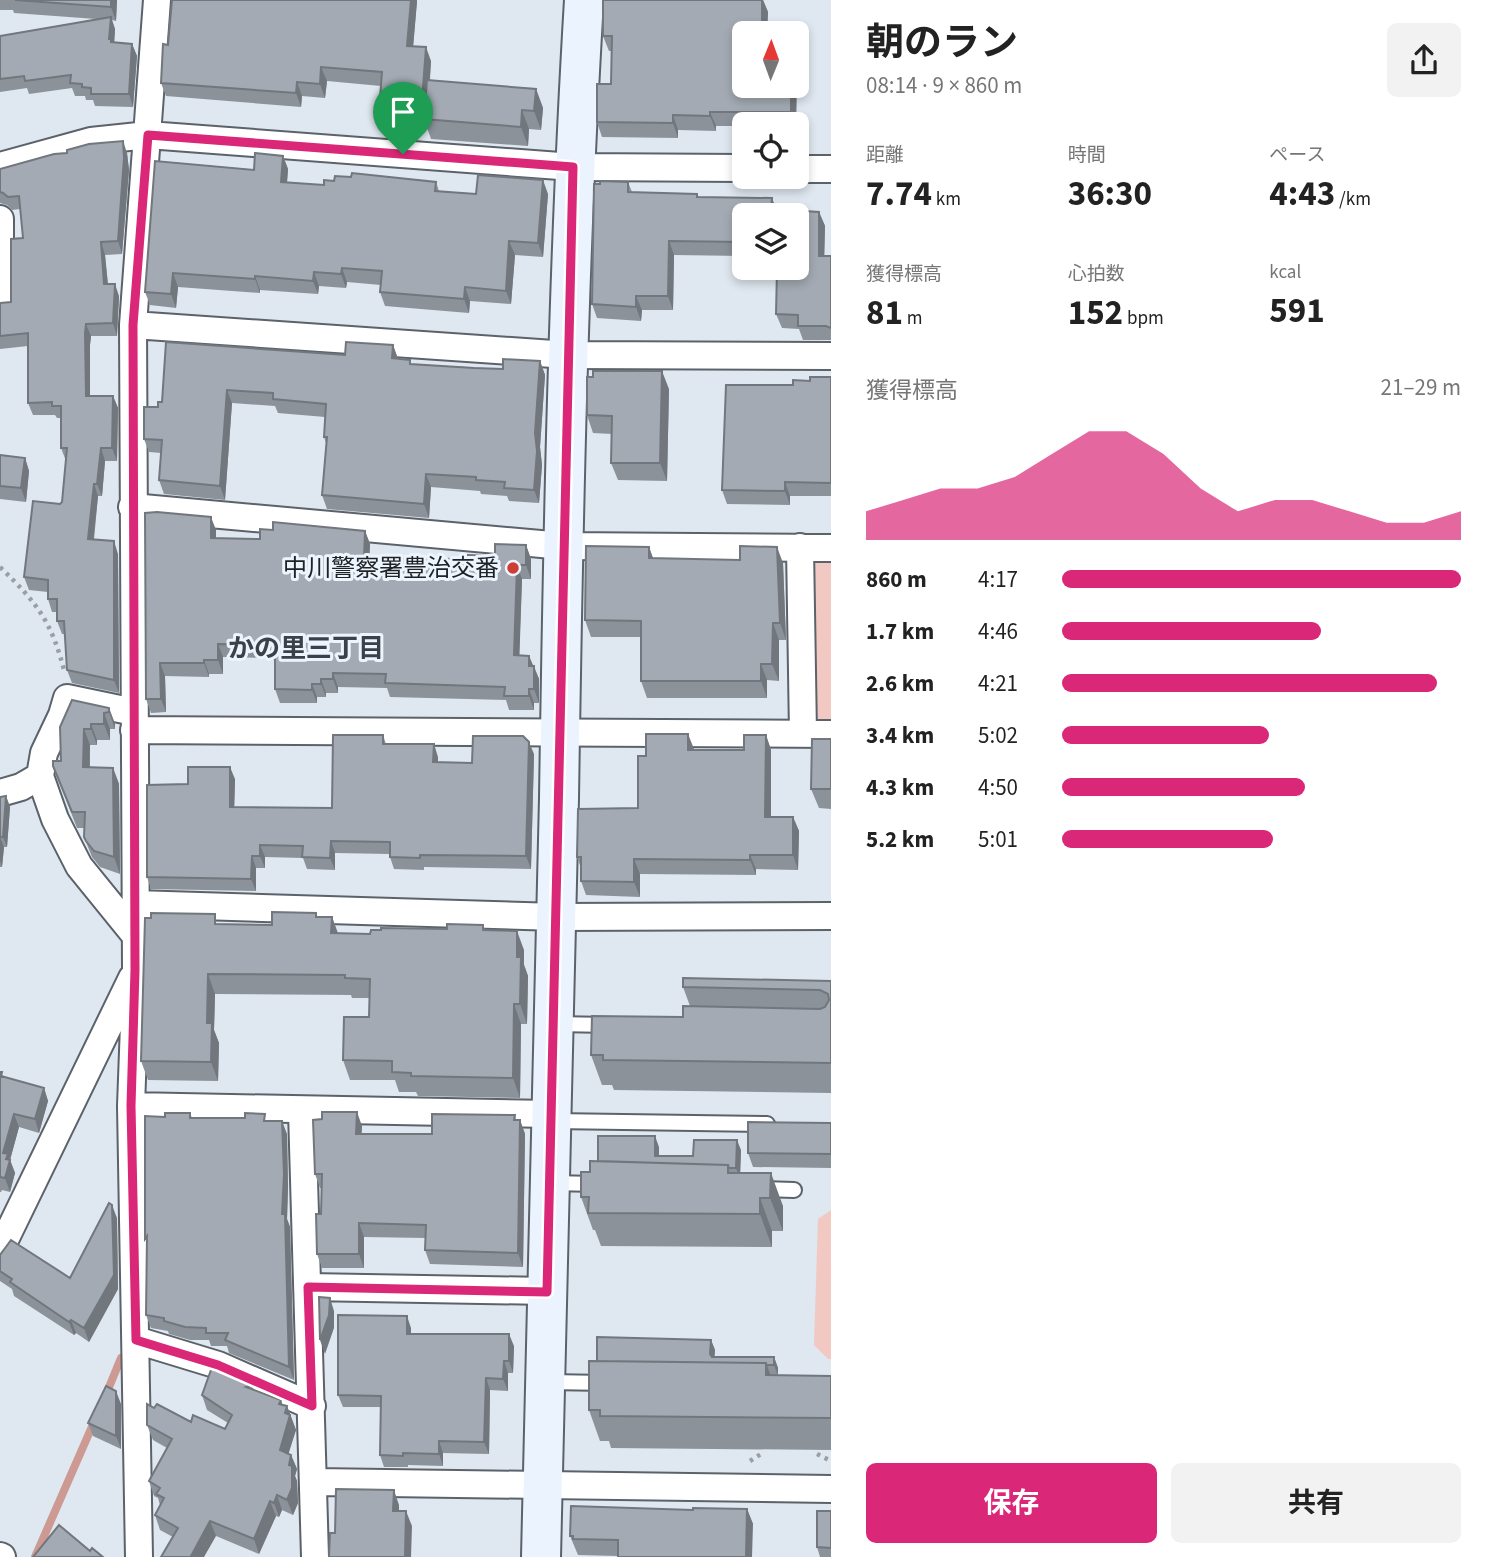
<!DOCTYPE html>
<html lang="ja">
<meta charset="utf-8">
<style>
:root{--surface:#fff;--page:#f2f2f2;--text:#222;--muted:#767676;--accent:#db2777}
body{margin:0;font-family:"Source Sans 3","Noto Sans JP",sans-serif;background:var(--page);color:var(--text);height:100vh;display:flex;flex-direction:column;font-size:26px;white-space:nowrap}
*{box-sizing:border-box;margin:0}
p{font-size:23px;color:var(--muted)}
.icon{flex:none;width:38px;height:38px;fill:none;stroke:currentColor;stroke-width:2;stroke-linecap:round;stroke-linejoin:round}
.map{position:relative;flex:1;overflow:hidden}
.drawer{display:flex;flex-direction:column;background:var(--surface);width:665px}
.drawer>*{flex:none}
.needle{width:46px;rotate:1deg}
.tools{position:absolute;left:732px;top:21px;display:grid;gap:14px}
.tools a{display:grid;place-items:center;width:77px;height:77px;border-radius:10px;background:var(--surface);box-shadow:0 4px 10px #0003;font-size:35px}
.pin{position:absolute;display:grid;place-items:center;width:60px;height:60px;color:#fff;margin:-72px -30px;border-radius:50% 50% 50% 0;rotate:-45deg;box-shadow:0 0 7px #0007}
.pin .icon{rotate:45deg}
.round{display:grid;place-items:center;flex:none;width:74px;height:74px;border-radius:10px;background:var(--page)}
.overview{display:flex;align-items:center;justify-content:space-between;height:119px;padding:0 35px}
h1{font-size:38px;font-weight:700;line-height:52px}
.metrics{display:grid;grid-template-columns:repeat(3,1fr);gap:10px;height:119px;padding:7px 35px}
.metrics div{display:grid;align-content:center}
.metrics b{font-size:35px;font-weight:700}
.metrics small{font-size:19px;font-weight:400}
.metrics p{font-size:19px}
.chart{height:196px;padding:14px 35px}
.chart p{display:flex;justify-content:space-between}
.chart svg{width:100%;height:126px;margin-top:7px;fill:var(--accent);opacity:.7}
.cta{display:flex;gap:14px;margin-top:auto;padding:14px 35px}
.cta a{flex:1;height:80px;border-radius:10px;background:var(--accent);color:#fff;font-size:28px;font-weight:700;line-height:80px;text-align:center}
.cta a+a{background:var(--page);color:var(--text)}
ul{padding:0 35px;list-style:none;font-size:23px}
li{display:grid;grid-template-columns:112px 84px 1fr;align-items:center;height:52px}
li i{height:18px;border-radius:9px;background:var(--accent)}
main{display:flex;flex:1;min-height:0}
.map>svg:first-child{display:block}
</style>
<main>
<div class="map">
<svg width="831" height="1557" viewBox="0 0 831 1557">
<rect width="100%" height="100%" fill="#dfe7f0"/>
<path fill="#f1c9c2" d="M816,560H831V723H818L810,713L811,568Z
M831,1210V1359H828L814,1345L818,1219Z"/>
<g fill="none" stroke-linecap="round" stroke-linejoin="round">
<path stroke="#cc9a92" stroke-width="8" d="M105,1397L121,1358
M35,1557L94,1422"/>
<g stroke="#5b626a" stroke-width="18">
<path id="lane" d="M556,1024L609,1025
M553,1121L767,1124
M551,1183L597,1184
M758,1189L794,1190
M549,1382L606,1383"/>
</g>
<g stroke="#5b626a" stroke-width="30">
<path id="street" d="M0,166L91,141L148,135L573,167L744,168
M796,169H831
M0,219V300
M133,325L568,355L831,356
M132,507L563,546L831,548
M800,547L803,734
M134,712L67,698L62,715L44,753L40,776L55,819L79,866L135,935
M134,730L831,734
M0,793L21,787L40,776
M135,904L557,917L831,916
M131,1106L551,1114
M302,1111L315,1557
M0,1250L132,978
M308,1287L547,1291
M136,1340L218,1365L312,1406
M315,1482L831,1489
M0,1556L2,1557
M139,1557L131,1106L136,970L133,325L157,0"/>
</g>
<g stroke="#5b626a" stroke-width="42">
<path id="secondary" d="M541,1557C549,1304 554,1051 559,798C563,532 568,266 584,0"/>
</g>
<path stroke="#999fa6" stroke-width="4.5" stroke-dasharray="3.5 5" stroke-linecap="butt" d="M0,567C38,604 52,622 65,674
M817,1454L831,1461
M750,1461L761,1454"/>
<use href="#lane" stroke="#fff" stroke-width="14"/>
<use href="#street" stroke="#fff" stroke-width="26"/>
<use href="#secondary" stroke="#ebf3fe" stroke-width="38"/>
</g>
<path fill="#8c929a" d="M0,0H117L116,21L112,20L115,29L114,43L132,44L137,56L133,107L95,106L93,100H86L85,96H75L72,88L29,94L27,88L0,92V36L96,19L14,13L13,10H0Z
M172,0H417L413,46L431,61L430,80L536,89L543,108L541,130L529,129L528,146L431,139L424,119V115L385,112L380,98L381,86L327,81L325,98L302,96L301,107L166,96L161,83L168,45Z
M603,0H763L768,12L767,33H744V86L797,72L796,124H744V126H716V131L678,130V138L602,137L597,122L611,84L612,51H609L603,36Z
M127,153L129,170L122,254L105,255L108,284L119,296L117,336H91L90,345V396H113L118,408L117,461H105L102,496H98L94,540L118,554L119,693L72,683L67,670L65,634H62L57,621V612H52L48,599V592L29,590L24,577L62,502L66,461L61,448V418H57L55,415H33L28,403V346L0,349V303L11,302L23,238L20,209L12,210L7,205L0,203V169Z
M283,156L288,169L287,182L324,185L334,181L436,182L439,191L476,194H548L543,257L515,255L511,304L470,301L469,313L385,306L380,292L381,285L347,282L346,288L319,286L318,294L260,290V293L178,287L176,308L150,305L145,292L254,170Z
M600,181L628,182L632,192L697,194L699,197L772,198L776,210L819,212L825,226L824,256H831V340H803L799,329L782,328L776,314L777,268H796V215H744V256L674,255L673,310H642L641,321L597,318L592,304L594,184H600Z
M393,345L398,359L412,364L503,369L540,361L545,375L540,447L542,465L539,503L509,501L507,496L481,494L480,491L431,487L429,518L327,509L322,495L326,443L324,437L325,417L278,413L275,406L232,403L225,500L164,494L159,480L161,453L149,452L144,439L158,407L162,402L345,355Z
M831,377V496H790V505L727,504L722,490L793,385Z
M669,389L667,481L618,480L611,463L612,434L593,433L587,415Z
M0,455L25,458L29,471L26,502L0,499Z
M157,512L216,530V538L260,539L365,531L370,544L369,558L468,559L495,556L526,545L531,559V579H522L519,655L529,656L533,666H534L539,679V703H534V710H509L506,700L390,697L387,688L338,687V693H326V697H317V703H280L275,689V663L273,658L223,657V674H209V677L165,676L166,712L151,713L146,699Z
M649,547L653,558L783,563L786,640H779V681L767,680V698H647L641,681V637H591L585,620Z
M109,708L115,724V729H110V740H97V745H90V767L113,768L119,784L120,874L100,867L92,857L84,837V828H77L53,766L61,761L60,727Z
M383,735L386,744L438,757V762L472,763L534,754L531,869L424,867V870L394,869L390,857V854L335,853V870L307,869L303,858L265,857V868H256V891L151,889L147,877L188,784L235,779L234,807L332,808Z
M766,735L771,750V817H793L799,831L798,870L756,869V875L640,874V897L586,895L581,881V868L577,857L638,808L646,756L694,750H744Z
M831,739V809L819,808L811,789Z
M6,796L10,807L7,847H4L2,867H0V797Z
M316,913L317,917H332L338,933L370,934L447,929L483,925L485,930L524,950V965L528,976L527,1024H521L520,1098L418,1096L416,1092H399L395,1080H350L343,1060L369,1017V998H352L351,995L215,994L214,1030L219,1043L218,1081L148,1080L141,1061L218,924L272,925Z
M831,981V1093L614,1090L612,1085H602L591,1055L683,1017L690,1006L683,987L799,982Z
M0,1072L4,1077L44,1088L48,1101L39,1133L19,1127L10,1160L15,1173L10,1192L2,1190L1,1192H0Z
M190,1113L192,1118L267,1121L287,1134L288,1187L287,1219L290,1227L294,1380L229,1353L227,1346H211L209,1340H190L169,1334L168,1331L151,1328L146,1315L165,1117Z
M515,1115L516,1120H520L525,1134L523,1267L430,1264L425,1250L426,1238L364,1237V1268H322L317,1254L321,1214V1188H320L315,1174L362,1126L361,1134H432Z
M831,1123V1168L753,1167L748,1153Z
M659,1147V1156H693L741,1150L740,1173L783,1206V1231H772V1247L601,1246L595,1230H593L581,1197L590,1172L598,1161Z
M117,1218L118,1289L89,1342L76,1333L74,1335L14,1296L12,1289L0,1281V1255L70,1278Z
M411,1328V1334L514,1346L513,1373H508V1391L490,1390L489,1454L443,1453V1466L408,1465V1467H384L380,1455V1407H343L338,1395Z
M711,1340L715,1350L714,1357H774L778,1368V1376H831V1450L611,1448L609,1441H600L589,1410L597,1361Z
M252,1385L254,1390L281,1400L282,1405L287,1406L296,1430L288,1453L291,1455L297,1469L295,1476L297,1481L298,1503L293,1515L282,1510L279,1517L276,1516L259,1554L216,1536L173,1537L160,1530L155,1515L160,1505L158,1498L154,1496L149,1481L167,1448L153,1440L147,1425L191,1422L225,1429L228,1423L207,1410L202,1395Z
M121,1404V1449L93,1436L88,1423Z
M747,1509L753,1524L618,1556L578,1555L570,1536L693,1510Z
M831,1511V1557H820L817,1547Z"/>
<path fill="#72777d" d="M111,0H117L116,21L111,7Z
M411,0H417V2L412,60L407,46Z
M762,0H763L768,12L767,33H762Z
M111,17L115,29L114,46L109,39Z
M132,44L137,56L133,107L129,94Z
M426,47L431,61L427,115L422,101Z
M321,67L327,81L325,98L320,84Z
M796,71L797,72L796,124H795L791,112V86H796Z
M297,82L302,96L301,107L296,93Z
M536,89L543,108L541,130L534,111Z
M522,110L529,129L528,146L521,127Z
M710,112L716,126V131L710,116Z
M673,115L678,130V138L673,123Z
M123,141L127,153L129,170L122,254L118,241Z
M283,156L288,169L286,196L281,182Z
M543,180L548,194L543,257L538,243Z
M772,198L777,212L771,209Z
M819,212L825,226L824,270L819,256Z
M509,241L515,255L511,304L506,291Z
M669,241L674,255L673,310L668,296Z
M101,242L105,255L109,297L104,284Z
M342,268L347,282L346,288L341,274Z
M314,272L319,286L318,294L313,281Z
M173,273L178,287L176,308L171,294Z
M255,276L260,290V293L255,279Z
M115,284L119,296L117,336L113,323Z
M465,287L470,301L469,313L464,299Z
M636,296L642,310L641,321L636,307Z
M86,324L91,336L90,345V409L86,396L85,333Z
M393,345L398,359L392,358Z
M540,361L545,375L540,447L542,465L539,503L534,490L535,433Z
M662,371L669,389L667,481L660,463Z
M227,390L232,403L225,500L220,486Z
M113,396L118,408L117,461L112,448Z
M101,448L105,461L102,496L97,484Z
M25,458L29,471L26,502L21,488Z
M426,474L431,487L429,518L424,504Z
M785,482L790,496V505L785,491Z
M94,484L98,496L92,552L88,539Z
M211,517L216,530V552L211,538Z
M365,531L370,544L369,571L364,558Z
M114,541L118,554L119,693L114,680Z
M526,545L531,559V579L526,565Z
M649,547L655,564L649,558Z
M777,547L783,563L786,640L780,623Z
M517,565L522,579L519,669L514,655Z
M773,623L779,640V681L772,664Z
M218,644L223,657V674L218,660Z
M529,656L539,679V703L534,689L529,666Z
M204,660L209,674V677L204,663Z
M160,663L165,676L166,712L161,699Z
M761,664L767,680V698L761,681Z
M333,673L338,687V693L333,679Z
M321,679L326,693V697L321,684Z
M312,684L317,697V703L312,690Z
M529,689L534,703V710L529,696Z
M109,708L115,724V729L109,712Z
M104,713L110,729V740L104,724Z
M91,724L97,740V745L91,729Z
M84,729L90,745L89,784L83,767Z
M688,734L694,749L693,764L688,750Z
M766,735L771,750V831L765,817Z
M529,742L534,754L531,869L526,856Z
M434,744L438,757V774L433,762Z
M230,767L235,779L234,819L230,807Z
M113,768L119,784L120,874L114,857Z
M6,796L10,807L7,847L3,837Z
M793,817L799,831L798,870L793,855Z
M0,837L4,847L2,867L0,861Z
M331,841L335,853V870L330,858Z
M260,845L265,857V868L260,856Z
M750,855L756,869V875L750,860Z
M252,856L256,868V891L251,879Z
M634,859L640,874V897L634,882Z
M332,917L339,937L331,933Z
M517,931L524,950V965L528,976L527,1024L520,1004L517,957Z
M208,974L215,994L214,1030L219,1043L218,1081L211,1062L207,1023Z
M514,1004L521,1024L520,1098L513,1078Z
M44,1088L48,1101L39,1133L35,1119Z
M357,1112L362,1126L361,1148L356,1134Z
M14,1114L19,1127L10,1160L15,1173L10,1192L5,1178L3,1153Z
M520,1120L525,1134L523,1267L518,1253Z
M282,1121L287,1134L288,1187L287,1219L290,1227L294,1380L289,1367L282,1214Z
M655,1136L659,1147V1167L655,1156Z
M737,1140L741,1150L740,1179L736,1168Z
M771,1173L783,1206V1231L770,1198Z
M760,1198L772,1231V1247L760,1214Z
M112,1205L117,1218L118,1289L89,1342L84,1328Z
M359,1223L364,1237V1268L359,1254Z
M330,1298L334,1311V1328L325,1354L320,1340Z
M407,1316L411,1328V1346L407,1334Z
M71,1320L76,1333L74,1335L69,1322Z
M509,1334L514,1346L513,1373L509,1361Z
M711,1340L715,1350L714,1365L710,1354Z
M774,1357L778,1368V1376L774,1365Z
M504,1361L508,1373V1391L503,1379Z
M766,1363L778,1395L766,1375Z
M486,1378L490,1390L489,1454L484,1442Z
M116,1391L121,1404V1449L116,1436Z
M281,1400L285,1412L287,1406L296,1430L285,1465L280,1450L279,1404Z
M439,1441L443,1453V1466L439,1454Z
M291,1455L297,1469L295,1476L297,1481L298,1503L293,1515L287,1500L289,1465Z
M394,1490L399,1505V1525L393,1511Z
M277,1495L282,1510L279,1517L274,1503Z
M270,1501L276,1516L259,1554L254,1539Z
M747,1509L753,1524L752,1557H746Z
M406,1511L412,1526L411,1557H405Z
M210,1521L216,1536L204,1557H191Z"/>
<path fill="#a3aab3" stroke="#72777d" stroke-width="2" d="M15,0H111V7Z
M172,0H411L407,46L426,47L422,101L380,98L382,72L321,67L320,84L297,82L296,93L161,83L163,44L168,45Z
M603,0H762V33H744V86H791V112H710V116L673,115V123L597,122V84H611L612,36H603Z
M111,17L109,39H111V42L132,44L129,94H91V88L82,87V84L70,83L71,75L25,81L24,76L0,79V36Z
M427,80L536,89L534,111L522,110L521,127L424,119Z
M123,141L124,158L118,241L101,242L104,284H115L113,323L86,324L85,333L86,396H113L112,448H101L97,484H94L88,539L114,541V680L67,670L64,621H57V599H48V580L24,577L33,501L60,504L62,502L67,448H61V406H52V402L28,403V333L0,336V303L11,302V239L23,238L19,196L8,197L3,193L0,192V169L54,154L67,153V150L89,144Z
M255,153L283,156L281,182L324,185V180L334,181L335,176L351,177L352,173L436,182L435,191L476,194L478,175L543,180L538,243L509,241L506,291L465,287L464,299L380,292L382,271L342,268L341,274L314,272L313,281L255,276V279L173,273L171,294L145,292L155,161L254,170Z
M600,181L628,182V192L697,194V197L772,198L771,209L819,212V256H831V328L826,326H798V315L776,314L777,268H796V215H744V242L669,241L668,296H636V307L592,304L594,184H600Z
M166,342L345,355L346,342L393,345L392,358L410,360V364L474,368L503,369V359L540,361L535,433L537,451L534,490L504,488L505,482L476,480V477L426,474L424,504L322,495L327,437H324L326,404L273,399V393L227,390L220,486L159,480L162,440L144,439V407H158V402H162Z
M593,371H662L660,463H611L612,416L587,415V377H593Z
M810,377H831V483L785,482V491L722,490L726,385H793V380L810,381Z
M0,455L25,458L21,488L0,486Z
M157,512L211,517V538L260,539V529L273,530V522L365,531L364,558L468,559V555L495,556V544L526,545V565H517L514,655L529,656V666H534V689H529V696H504L505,687L385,683L386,674L333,673V679H321V684H312V690L275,689V650H270V645L218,644V660H204V663H160L161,699H146L145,513Z
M586,546L649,547V558L740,560V546L777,547L780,623H773L772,664H761V681H641V621L585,620Z
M72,700L109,708V712L104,713V724H91V729H84L83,767L113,768L114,857L94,851L86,841L84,837L85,812H72L53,766V761H61L60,727Z
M646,734H688V750H744V735H766L765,817H793V855H750V860L634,859V882L581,881V857H577L578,809L638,808V756H646Z
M333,735H383V744H434L433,762L472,763L473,736H523L529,742L526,856L420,855V858L390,857V842L331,841L330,858L302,857L303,846L260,845V856H252L251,879L147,877V785L188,784V767H230V807L332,808Z
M812,739H831V789H811Z
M6,796L3,837H0V797Z
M272,912L316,913V917H332L331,933L370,934L371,930H381V928L447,929V924L483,925V930L517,931V957H521L520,1004H514L513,1078L411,1076V1073L392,1072V1061L343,1060L344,1017H369L370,979L345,978V975L208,974L207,1023H212L211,1062L141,1061L145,918H151V913L215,914V924L272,925Z
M683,978L831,981V1063L603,1060V1055H591L592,1016L683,1017V1006L820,1009L825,1007L829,1000L828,994L820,990L683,987Z
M0,1072H2L1,1076L44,1088L35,1119L14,1114L3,1153L8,1154L6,1159L10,1160L5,1178L0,1177Z
M322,1112H357L356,1134H432V1114L515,1115L514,1120H520L518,1253L425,1250L426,1225L359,1223V1254H317L316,1214H321L322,1174H315L313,1120L322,1119Z
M165,1113H190V1118H245V1113L265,1114L264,1121H282L284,1174L282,1214H285L289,1367L225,1340L228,1333H206V1328L185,1327L164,1321V1318L146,1315L147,1236L145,1239V1116L165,1117Z
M748,1122L831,1123V1154L748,1153Z
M598,1136H655V1156H693L694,1140H737L736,1168H729L728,1165L598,1161Z
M590,1161L728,1165V1173H771L770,1198H760V1214L588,1213L589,1197H581V1172H590Z
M109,1203L112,1205L114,1275L84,1328L71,1320L69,1322L10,1282L12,1279L0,1271V1255L11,1240L70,1278Z
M319,1297L330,1298L329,1315L320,1340Z
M338,1315L407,1316V1334H509V1361H504L503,1379L486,1378L484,1442L439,1441V1454L403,1453V1456L380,1455L381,1396L338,1395Z
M597,1337L711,1340L710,1354L712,1357H774V1365H766V1363L597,1361Z
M589,1361L766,1363V1375L831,1376V1418L600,1416V1410H589Z
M212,1367L252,1385L246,1387L281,1400L279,1404L287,1406L285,1413L290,1415L280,1450L291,1455L289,1465L292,1466V1488L287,1500L277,1495L274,1503L270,1501L254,1539L210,1521L191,1556L192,1557H161L178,1528L155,1515L164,1498L156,1494L160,1488L149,1481L172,1439L147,1425V1404L154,1408L157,1404L191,1422L193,1415L225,1429L232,1415L202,1395Z
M106,1386L116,1391V1436L88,1423Z
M336,1489L394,1490L393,1511H406L405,1557H329L330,1533H335Z
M571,1506L693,1510V1508L747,1509L746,1557H618V1540L573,1539V1536H570Z
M817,1511H831V1548L817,1547Z
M59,1525L90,1551L92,1548L103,1557H33Z"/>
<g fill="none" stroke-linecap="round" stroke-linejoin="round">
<g stroke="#fff" stroke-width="14">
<path id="route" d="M148,135L573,167L547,1292L308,1287L312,1406L218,1365L136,1340L131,1106L135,970L133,325Z"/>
</g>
<use href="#route" stroke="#db2777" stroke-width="9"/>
</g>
<circle fill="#cc3f32" stroke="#ecf4fe" stroke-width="2.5" cx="513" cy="568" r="7"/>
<g text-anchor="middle" stroke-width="6" stroke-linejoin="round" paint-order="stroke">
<g font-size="24" fill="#202326" stroke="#ecf4fe" text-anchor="end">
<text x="499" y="576">中川警察署豊治交番</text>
</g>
<g font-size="26" font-weight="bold" fill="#3b4149" stroke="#ecf4fe">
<text x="306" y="657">かの里三丁目</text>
</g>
</g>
</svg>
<div class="tools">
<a><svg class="needle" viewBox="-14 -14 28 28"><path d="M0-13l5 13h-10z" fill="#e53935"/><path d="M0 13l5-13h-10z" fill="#767676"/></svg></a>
<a><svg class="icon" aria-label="locate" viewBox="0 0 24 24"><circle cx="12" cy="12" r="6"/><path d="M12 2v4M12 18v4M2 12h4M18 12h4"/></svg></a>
<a><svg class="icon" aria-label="layers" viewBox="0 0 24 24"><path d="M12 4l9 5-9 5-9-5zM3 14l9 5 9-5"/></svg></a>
</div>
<div class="pin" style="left:403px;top:154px;background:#1e9e55"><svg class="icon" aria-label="arrive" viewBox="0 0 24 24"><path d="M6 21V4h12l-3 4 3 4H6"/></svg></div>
</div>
<section class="drawer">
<div class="overview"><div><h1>朝のラン</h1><p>08:14 · 9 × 860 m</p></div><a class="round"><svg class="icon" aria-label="share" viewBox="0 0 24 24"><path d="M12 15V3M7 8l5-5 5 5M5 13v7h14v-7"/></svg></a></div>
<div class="metrics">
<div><p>距離</p><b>7.74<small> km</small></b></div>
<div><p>時間</p><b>36:30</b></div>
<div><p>ペース</p><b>4:43<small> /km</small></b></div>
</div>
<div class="metrics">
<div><p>獲得標高</p><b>81<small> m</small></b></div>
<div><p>心拍数</p><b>152<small> bpm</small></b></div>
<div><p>kcal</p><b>591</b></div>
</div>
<div class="chart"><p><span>獲得標高</span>21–29 m</p>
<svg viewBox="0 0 160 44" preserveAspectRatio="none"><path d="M0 44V34L10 30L20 26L30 26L40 22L50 14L60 6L70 6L80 14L90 26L100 34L110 30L120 30L130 34L140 38L150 38L160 34V44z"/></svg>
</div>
<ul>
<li><b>860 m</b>4:17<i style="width:100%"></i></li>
<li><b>1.7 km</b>4:46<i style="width:65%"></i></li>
<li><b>2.6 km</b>4:21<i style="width:94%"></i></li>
<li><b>3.4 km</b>5:02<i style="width:52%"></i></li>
<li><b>4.3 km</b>4:50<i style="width:61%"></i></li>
<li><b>5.2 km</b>5:01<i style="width:53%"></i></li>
</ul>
<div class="cta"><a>保存</a><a>共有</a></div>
</section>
</main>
